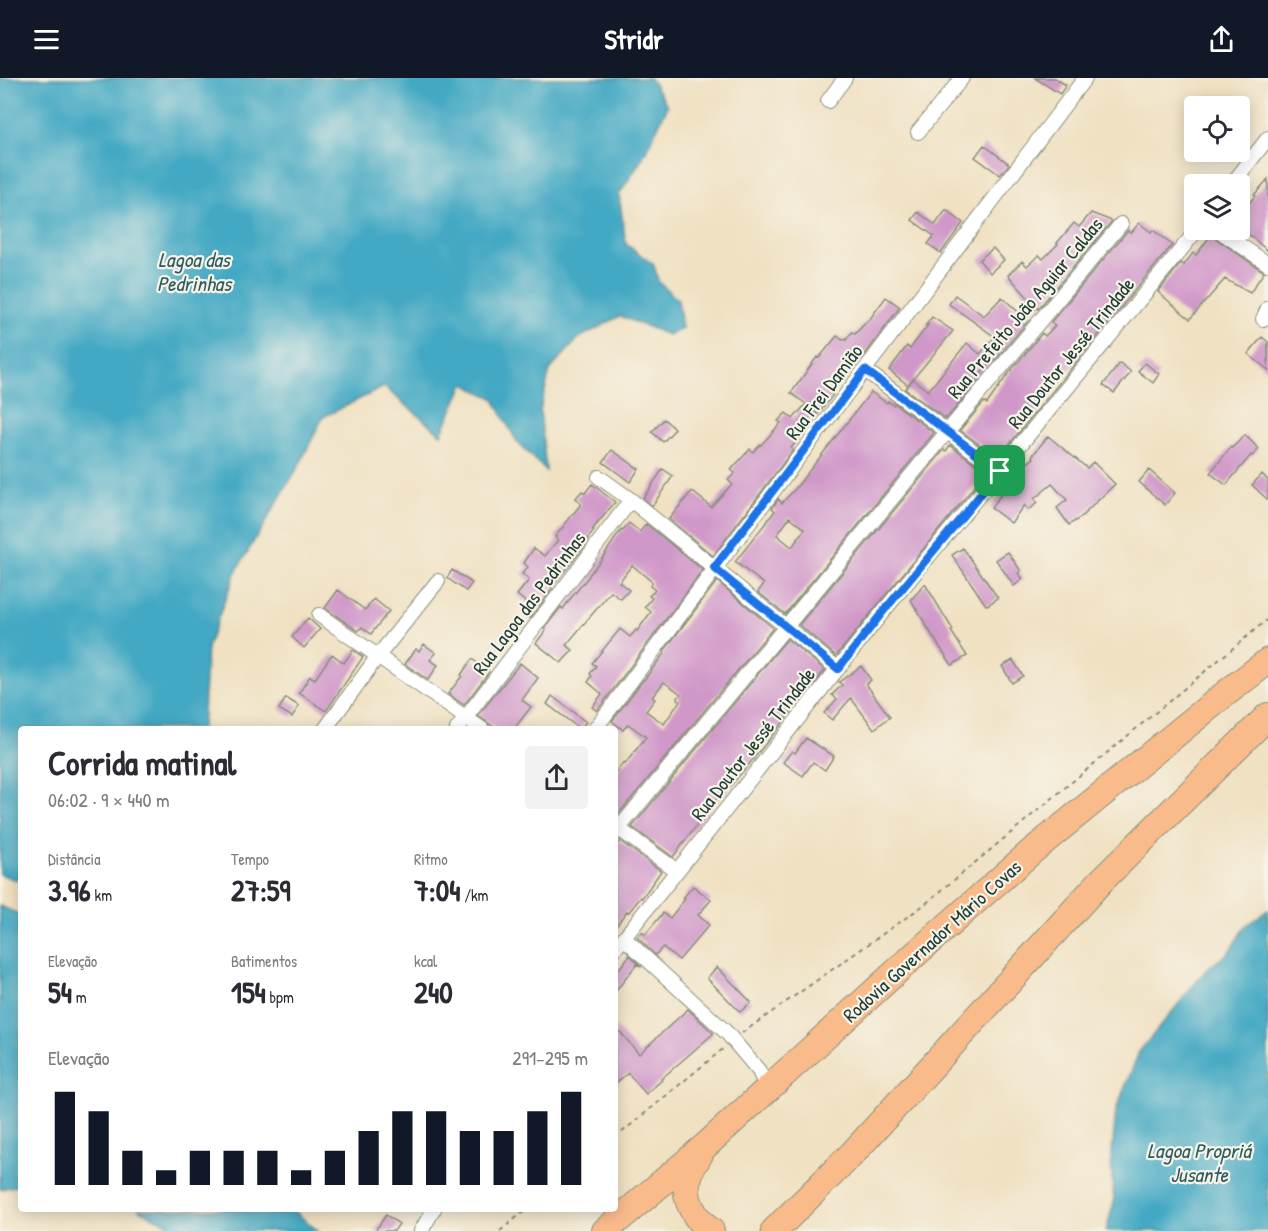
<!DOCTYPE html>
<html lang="pt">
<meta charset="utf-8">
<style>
:root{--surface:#fff;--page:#f2f2f3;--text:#2b2b33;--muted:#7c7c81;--accent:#111827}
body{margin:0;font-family:"Patrick Hand",sans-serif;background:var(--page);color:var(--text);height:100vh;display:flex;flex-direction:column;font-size:22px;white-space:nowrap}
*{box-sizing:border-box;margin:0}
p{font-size:20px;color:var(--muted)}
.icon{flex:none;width:33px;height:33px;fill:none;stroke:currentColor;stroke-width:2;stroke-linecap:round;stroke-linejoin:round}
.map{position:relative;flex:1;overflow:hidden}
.details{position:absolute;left:18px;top:648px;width:600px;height:486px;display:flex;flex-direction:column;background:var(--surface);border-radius:6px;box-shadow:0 3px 15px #0003}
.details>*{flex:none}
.tools{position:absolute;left:1184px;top:18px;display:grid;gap:12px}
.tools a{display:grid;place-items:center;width:66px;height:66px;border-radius:6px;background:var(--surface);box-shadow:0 3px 15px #0003;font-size:30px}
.pin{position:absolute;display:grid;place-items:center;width:51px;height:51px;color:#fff;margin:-26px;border-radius:12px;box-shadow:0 3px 9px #0006}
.round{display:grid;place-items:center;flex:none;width:63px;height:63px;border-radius:6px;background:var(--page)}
.headline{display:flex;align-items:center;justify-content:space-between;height:102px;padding:0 30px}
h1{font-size:33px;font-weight:700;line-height:45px}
.metrics{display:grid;grid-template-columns:repeat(3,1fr);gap:9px;height:102px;padding:6px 30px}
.metrics div{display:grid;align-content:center}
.metrics b{font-size:30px;font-weight:700}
.metrics small{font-size:16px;font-weight:400}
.metrics p{font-size:16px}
.chart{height:168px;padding:12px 30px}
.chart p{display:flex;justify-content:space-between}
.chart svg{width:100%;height:108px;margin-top:6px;stroke:var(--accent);stroke-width:6}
header{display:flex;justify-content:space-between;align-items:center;height:78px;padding:0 30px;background:var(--accent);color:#fff;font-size:27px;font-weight:700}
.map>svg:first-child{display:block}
</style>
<header><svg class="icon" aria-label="menu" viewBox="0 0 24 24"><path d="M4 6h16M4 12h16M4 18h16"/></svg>Stridr<svg class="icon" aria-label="share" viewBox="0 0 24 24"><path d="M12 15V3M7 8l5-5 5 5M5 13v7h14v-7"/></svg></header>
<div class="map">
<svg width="1268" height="1153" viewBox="0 0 1268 1153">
<rect width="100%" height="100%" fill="#f7f3e8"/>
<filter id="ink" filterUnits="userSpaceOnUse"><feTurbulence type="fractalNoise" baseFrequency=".0167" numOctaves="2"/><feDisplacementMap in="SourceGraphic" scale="12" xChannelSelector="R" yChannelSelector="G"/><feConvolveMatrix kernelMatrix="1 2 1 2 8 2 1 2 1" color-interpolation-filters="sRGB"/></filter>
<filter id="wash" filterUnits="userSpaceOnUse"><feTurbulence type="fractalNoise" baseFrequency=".008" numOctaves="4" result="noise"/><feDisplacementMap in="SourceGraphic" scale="24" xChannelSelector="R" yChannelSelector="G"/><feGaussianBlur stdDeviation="1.35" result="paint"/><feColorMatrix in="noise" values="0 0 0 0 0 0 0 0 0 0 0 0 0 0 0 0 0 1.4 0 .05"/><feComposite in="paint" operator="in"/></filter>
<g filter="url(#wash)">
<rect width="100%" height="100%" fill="#f0e1c2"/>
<path fill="#43a8c3" stroke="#31727c" stroke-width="1.5" d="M0,0H650L668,28L642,81L619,117L626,166L654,187L658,203L678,222L682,250L668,257L620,238L579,260L550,292L540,332L546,393L517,364L493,320L464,306L441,356L384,309L323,339L301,384L235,495L207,570L202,651H21V804L0,796Z
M0,828L21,837V1107L0,1111Z
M1268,832V1153H1106L1114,1124L1111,1085L1116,1032L1139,974L1207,891L1229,874L1245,848Z
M138,1131H292L318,1153H208L174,1149Z"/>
<g id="blocks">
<path fill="#d098c9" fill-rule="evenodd" d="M1035,0H1055L1066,7L1060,16Z
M984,67L1009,86L1000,97L975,79Z
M1268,101V173L1239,148V137L1255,118L1254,117Z
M946,132L963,145L941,175L928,166L934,158L912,142L918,134L935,147Z
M1091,135L1112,143L1038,231L1008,197L1022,183L1027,188L1039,177L1043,181L1058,166L1057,165L1074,145L1079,149Z
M1139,145L1151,154L1153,152L1172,167L998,380L960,352L984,324L987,326L1008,296L1042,255L1045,258L1055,248L1051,244L1128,152L1131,155Z
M1211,157L1264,194L1250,215L1225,201L1190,241L1158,214L1181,185L1184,187L1193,175L1196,177Z
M993,170L1004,182L990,195L979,182Z
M955,217L984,238L1002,219L1028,243L992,286L991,284L977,301L979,302L946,341L905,311L913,301L928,313L967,265L980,276L995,259L949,226Z
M886,219L900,229L867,274L847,297L845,296L830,315L833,317L818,336L815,333L802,349L806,352L791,370L793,372L713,478L669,441L692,413L711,429L732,406L728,402L735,395L731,392L750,371L753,374L760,366L761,367L781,345L778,343L786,335L793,341L806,326L791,315L817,279L819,280L837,258L843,262L844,261L846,262L852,254L855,256L868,242H869Z
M932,239L953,253L908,307L889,292L907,268L910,271L928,247H926Z
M1262,259L1268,264V292L1248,276Z
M1120,285L1131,294L1114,315L1103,307Z
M1145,285L1159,296L1153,305L1138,293Z
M871,314L887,325L888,323L893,327L894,325L934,355L785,536L758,514L764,506L735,484L775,433L772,430L778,421L782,425L795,411ZM790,439L805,451L792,469L777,457Z
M664,341L675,351L663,364L652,354Z
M1245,357L1259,371L1252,378L1251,377L1226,407L1210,395L1231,369L1232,370Z
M1048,358L1087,390L1093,384L1115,406L1080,440L1069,447L1057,430L1067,422L1052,406L1034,421L1037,425L1028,432L1024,427L1011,445L991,430L1005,411L1020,401L1018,399L1028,391L1025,387L1034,380L1032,378Z
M950,367L986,394L836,578L799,547L944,372L946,373Z
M612,372L639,391L630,404L603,384Z
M663,391L673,398L652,428L643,420Z
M1149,392L1175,415L1165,427L1139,404Z
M1262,396L1268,402V422L1252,407Z
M592,406L615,424L592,452L594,453L588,460L589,461L583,470L551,510L552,511L530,540L523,533L528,526L517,517L529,502L522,496L528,489L524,485L534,470L545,478L558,462L555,459L581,426L575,421L582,413L585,415Z
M629,445L640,454L646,446L703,492L597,633L592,629L602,616L588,604L592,598L590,596L596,588L592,585L620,551L630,559L636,552L637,553L651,534L645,529L652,520L649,518L655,512L650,508L652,504L632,487L619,504L629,512L621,521L611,514L566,567L573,572L561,585L536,565L546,552L544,551L561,529L563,531L571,520L589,498V497L600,483L621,452L623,453Z
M963,470L998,520L989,526L986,527L952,477Z
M1008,474L1021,493L1018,495L1023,501L1014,508L996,482Z
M452,492L472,505L466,513L447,500Z
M717,503L773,550L616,739L615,696L623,685L625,686L646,659L628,646L623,652L612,643L643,602H644L665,574L664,573ZM664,604L681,616L677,621L680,623L664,646L646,633L655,621L652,619Z
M925,506L953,552L951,553L967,578L952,587L935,562L911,522Z
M338,512L365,532L374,521L389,533L371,556L362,549L358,553L325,530Z
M308,540L320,551L304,570L292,559Z
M787,561L825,592L750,685L720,720L718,719L673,779L632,749Z
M424,566L436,575L430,582L438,587L428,602L405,586L416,571L419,573Z
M353,572L363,579L326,633L299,615L310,598L315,601L332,576L344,585Z
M472,581L489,594L464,627L448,616L462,598L461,597Z
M1013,582L1023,598L1012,605L1002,588Z
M520,585L538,600L522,622L531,629L514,651H497L478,638Z
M861,588L871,602L866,606L890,639L874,651L851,620L832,642L824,635L837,621L832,617L842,607L839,604Z
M552,618L586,644L580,651L547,626Z
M286,620L299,628L292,639L279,631Z
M806,660L834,678L825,692L813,684L803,698L783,684L792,673L795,675Z
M620,763L661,793L642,820L641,819L629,834L627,833L615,849V769Z
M693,808L711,822L698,837L709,847L679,882L663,869L655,877L637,859L642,854L645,857L663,835L670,840L685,821L683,820Z
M630,877L642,889L637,886L615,914V896Z
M717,889L751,924L740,934L707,900Z
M688,931L713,955V956L661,1001L662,1002L646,1016L628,995L615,1006V948L639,976Z
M386,1137L399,1146L394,1153H375Z"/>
</g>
</g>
<g filter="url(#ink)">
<use href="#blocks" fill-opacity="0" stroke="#888f7b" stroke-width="1.5"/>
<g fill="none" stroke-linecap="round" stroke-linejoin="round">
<g stroke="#888f7b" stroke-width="16">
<path id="street" d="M828,23L845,0
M918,54L962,0
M1232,106L1268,60
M1218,152L1268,186
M1263,241L1268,230
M865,292L1000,393
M599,399L631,422L838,591
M319,537L482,651
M325,651L378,578L438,503
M457,651L631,422
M595,651C757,433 922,217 1085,0
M615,748L677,793
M615,755L947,354L1121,146
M624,860L727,955L759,993L767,1011
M615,871L882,535L1197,152
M421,1153L434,1131"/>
</g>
<g stroke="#888f7b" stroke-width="28">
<path id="highway" d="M700,1076C696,1083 691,1090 689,1098C681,1118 695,1142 711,1153
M605,1153L703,1070L919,873L1031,774L1225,616L1268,583
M774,1153L853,1075L1100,804L1268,638"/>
</g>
<path stroke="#888f7b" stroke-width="2" stroke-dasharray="4.5 4.5" stroke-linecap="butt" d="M742,955L924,827L1268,541
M615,1060L724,970
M500,1153L527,1131"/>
<use href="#street" stroke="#fff" stroke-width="14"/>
<use href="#highway" stroke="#fabb8b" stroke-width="26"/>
</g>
</g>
<g fill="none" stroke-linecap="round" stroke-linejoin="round" filter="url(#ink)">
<g stroke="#fff" stroke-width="12">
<path id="route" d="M865,292L1000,393L882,535L838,591L714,490Z"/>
</g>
<use href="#route" stroke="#1a73e8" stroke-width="8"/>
</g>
<g text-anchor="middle" stroke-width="4.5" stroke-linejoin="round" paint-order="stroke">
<g font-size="20" fill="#1f3d34" stroke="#f7f3e8">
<text transform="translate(1025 230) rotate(-50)" y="7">Rua Prefeito João Aguiar Caldas</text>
<text transform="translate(1071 275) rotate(-51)" y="7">Rua Doutor Jessé Trindade</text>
<text transform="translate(824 314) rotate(-53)" y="7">Rua Frei Damião</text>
<text transform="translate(529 525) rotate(-53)" y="7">Rua Lagoa das Pedrinhas</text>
<text transform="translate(753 666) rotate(-52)" y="7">Rua Doutor Jessé Trindade</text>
<text transform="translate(932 863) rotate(-42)" y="7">Rodovia Governador Mário Covas</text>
</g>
<g font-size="21" font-style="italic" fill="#2a5d5f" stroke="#f7f3e8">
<text x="194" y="189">Lagoa das<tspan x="194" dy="24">Pedrinhas</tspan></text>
<text x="1199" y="1080">Lagoa Propriá<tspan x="1199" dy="24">Jusante</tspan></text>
</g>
</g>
</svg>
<div class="tools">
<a><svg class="icon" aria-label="locate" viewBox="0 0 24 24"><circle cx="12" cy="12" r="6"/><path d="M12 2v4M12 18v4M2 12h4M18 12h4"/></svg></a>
<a><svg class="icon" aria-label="layers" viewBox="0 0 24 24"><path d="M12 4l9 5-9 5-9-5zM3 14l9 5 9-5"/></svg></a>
</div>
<div class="pin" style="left:1000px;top:393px;background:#1e9e55"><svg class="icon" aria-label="arrive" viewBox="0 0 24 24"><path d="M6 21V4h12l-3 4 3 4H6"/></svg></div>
<section class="details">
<div class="headline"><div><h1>Corrida matinal</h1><p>06:02 · 9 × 440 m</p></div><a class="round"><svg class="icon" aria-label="share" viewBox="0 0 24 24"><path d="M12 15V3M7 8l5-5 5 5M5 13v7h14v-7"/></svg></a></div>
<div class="metrics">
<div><p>Distância</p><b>3.96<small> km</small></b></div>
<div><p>Tempo</p><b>27:59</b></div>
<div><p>Ritmo</p><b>7:04<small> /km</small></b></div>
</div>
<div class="metrics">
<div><p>Elevação</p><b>54<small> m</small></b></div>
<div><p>Batimentos</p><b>154<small> bpm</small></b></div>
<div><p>kcal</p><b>240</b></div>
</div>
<div class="chart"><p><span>Elevação</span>291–295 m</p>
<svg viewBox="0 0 160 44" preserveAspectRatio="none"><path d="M5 44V6M15 44V14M25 44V30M35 44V38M45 44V30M55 44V30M65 44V30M75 44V38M85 44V30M95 44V22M105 44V14M115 44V14M125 44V22M135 44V22M145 44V14M155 44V6"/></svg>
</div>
</section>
</div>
